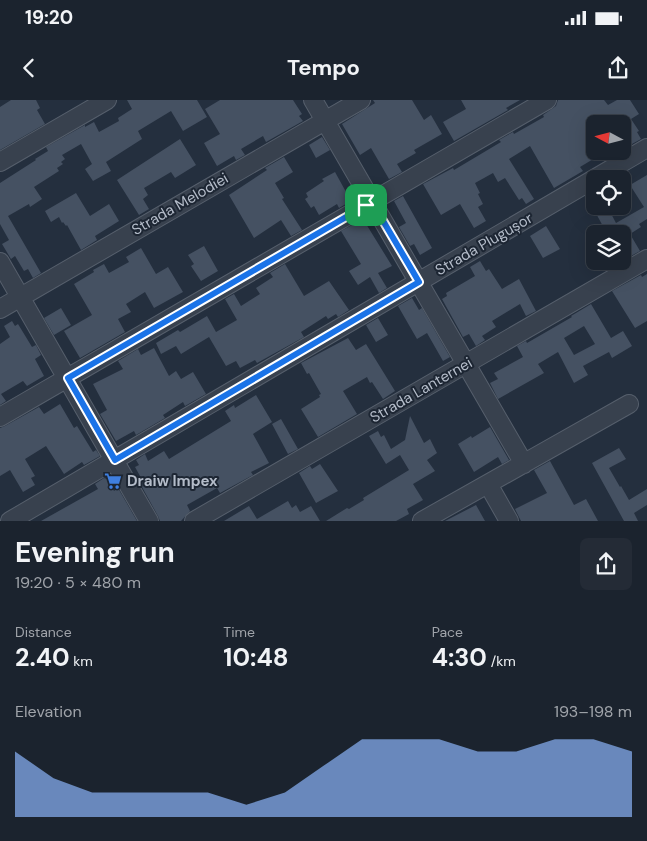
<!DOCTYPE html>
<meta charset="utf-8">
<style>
:root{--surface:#1b232e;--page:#242b36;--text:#f1f3f6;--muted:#a0a4aa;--line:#39404a;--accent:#8ab4f8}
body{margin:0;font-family:"DM Sans",sans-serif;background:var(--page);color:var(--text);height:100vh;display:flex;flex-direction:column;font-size:19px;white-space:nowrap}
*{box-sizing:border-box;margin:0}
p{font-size:16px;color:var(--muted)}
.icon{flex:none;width:28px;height:28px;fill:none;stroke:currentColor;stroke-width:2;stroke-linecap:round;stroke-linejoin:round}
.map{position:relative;height:421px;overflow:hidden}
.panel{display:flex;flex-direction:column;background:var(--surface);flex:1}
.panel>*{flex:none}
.needle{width:32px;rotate:277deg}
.fabs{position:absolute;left:586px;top:15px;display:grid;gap:10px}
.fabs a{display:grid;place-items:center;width:45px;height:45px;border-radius:8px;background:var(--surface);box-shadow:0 5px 20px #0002,0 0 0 1px var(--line);font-size:25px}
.pin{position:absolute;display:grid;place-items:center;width:42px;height:42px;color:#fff;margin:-21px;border-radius:10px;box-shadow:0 2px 8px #0006}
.round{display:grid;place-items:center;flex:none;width:52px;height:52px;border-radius:8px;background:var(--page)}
.headline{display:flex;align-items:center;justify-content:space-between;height:85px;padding:0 15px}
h1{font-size:28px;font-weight:700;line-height:38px}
.stats{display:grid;grid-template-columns:repeat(3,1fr);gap:8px;height:85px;padding:5px 15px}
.stats div{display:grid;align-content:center}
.stats b{font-size:25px;font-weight:700}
.stats small{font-size:14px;font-weight:400}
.stats p{font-size:14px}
.chart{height:140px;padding:10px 15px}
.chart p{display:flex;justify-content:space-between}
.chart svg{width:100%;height:90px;margin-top:5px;fill:var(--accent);opacity:.7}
.status{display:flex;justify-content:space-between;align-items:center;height:35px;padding:0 25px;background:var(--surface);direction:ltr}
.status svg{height:14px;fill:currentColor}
header{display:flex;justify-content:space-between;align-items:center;height:65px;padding:0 15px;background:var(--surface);font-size:22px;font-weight:700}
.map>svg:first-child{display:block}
</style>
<div class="status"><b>19:20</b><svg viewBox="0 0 49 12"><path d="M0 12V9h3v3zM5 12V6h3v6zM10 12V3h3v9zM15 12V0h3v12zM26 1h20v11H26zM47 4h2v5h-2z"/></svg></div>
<header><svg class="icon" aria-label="back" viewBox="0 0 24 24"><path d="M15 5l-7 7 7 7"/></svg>Tempo<svg class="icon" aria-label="share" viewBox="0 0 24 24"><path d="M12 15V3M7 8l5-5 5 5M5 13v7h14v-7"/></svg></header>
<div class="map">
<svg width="647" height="421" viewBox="0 0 647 421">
<rect width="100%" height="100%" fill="#242f3e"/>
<path fill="#455162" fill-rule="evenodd" d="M11,0H36L40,8L37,10L45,24L0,50V7Z
M127,0H197L207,17L183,31L171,11L138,31L142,39L106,62L111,71L93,81L85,69L92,64L81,44L62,55L65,59L61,62L63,64L57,68L59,71L34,87L42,99L30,107L29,104L8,116L41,173L33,178L28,169L24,171L15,156L11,159L2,144L9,140L0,124V83L36,60L35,59L48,51L46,47L85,25V27L94,22L99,32L119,21L118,18L132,9Z
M220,0H293L302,14L299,16L303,21L266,42L263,36L241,49L245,55L236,60L234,56L217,66L204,43L220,34L205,9Z
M373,0H412L424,20L431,15L442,34L414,50L416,53L397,64L402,72L389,79L371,48L360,55L342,24L375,3Z
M461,0H520L506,8L508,10L454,41L443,22L466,9Z
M558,0H604L608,5L617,0H630L639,14L631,19L639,31L637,32L641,39L632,44L622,29V24H619L614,15L601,24H595V58L580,67L583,71L554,88L530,46L509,59L534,99L526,104L522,98L519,100L505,78L498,82L493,73L475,83L480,93L478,94L483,104L478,107L486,121L474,128L460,104L441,115L423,84L453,68L454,70L501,42L499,40L513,32L514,34L544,17L543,15L556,6Z
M322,37L330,50L316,58L309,45Z
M180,39L196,65L175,78L171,72L144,88L148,95L143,99L149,109L139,115L117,80Z
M284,57L293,72L275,83L284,98L282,99L302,130L291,136L281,120L254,138L229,95L267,70L265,68Z
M335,72L351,101L339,108L337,104L319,115L314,106L311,108L305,99L308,97L306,93L324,81L322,79Z
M647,75V119L639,124L641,127L630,134L640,151L622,161V134H598L605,130L592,106H607L616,123L644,107L630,85Z
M76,93L90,116L109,104L119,121L95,136L97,140L81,150L67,125L66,126L63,122L62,123L59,117L51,122L45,111Z
M403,96L432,148L420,155L414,144L410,146L399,127L406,123L394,101Z
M363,119L392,166L378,173L387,188L379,193L370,177L358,185L349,171L361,164L341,131Z
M546,126L560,149L543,158L530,136Z
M204,146L218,171L201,181L191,166L194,164L188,155Z
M141,148L156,174L168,167L183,192L154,208L145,192L126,204L131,212L118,219L125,232L80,258L64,231L92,215L74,184L94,172L93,170L104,164L109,173L129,162L126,157Z
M480,161L486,171L489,169L502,189L519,179L536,211L526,216L520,204L492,221L496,227L482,236L485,240L476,246L469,234L463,237L442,199L447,196L446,193L475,176L470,167Z
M285,164L304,196L329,181L349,210L338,217L336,214L328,219L326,216L301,232L304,237L257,263L255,260L240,268L236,261L226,266L209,237L181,254L176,246L161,254L156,243L178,230L180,232L207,216L216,232L237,220L225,199L234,194L241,206L260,194L256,188L273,177L270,173Z
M647,174V221L635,228L612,191L641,175L642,177Z
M412,198L419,210L422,208L450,257L443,261L427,233L417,239L398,206Z
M591,204L611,238L623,231L632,246L612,258L609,252L583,266L588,275L574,283L558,252L538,264L544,273L498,299L490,283L498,279L494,273L523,257L517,246L526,241L527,243L572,217L571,216ZM584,226L595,244L574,255L564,238Z
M61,208L71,225L54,235L44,218Z
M378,218L388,235L376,242L366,225Z
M12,221L15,226L18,224L32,247L36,245L41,255L35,259L44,276L27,286L23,281L1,294L6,301L0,305V244L10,237L4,226Z
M348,238L356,250L366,244L395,291L383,299L372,282L370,283L367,277L343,291L357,314L318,337L301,309L320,297L319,295L321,294L309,273L307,274L301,263Z
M154,248L169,276L176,271L181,279L193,272L206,294L185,306L183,302L163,315L165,318L136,335L134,331L116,341L100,314L107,310L93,284L123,269L118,261L138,249L141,255Z
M256,295L272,322L253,334L269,363L251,372L253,375L220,393L217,388L187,405L190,411L181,421H160L158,416L137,378L140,376L135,367L139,365L136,360L145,354L148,361L164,351L169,359L231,321L225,311L234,305L235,308Z
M60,304L74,328L77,326L93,352L96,350L100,356L84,365L82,362L64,374L46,346L25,359L35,376L31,378L35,385L23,392L10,370L0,376V328L5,326L39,307L44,314Z
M410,316L424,343L430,339L437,353L427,360L435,371L413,384L423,400L407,409L409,414L396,421H326L347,408L349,409L364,400L363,398L409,370L400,355L386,364L369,336L378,331L381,337L384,335L391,349L405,340Z
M281,319L298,349L288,354L272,324Z
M490,327L509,360L502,364L498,357L474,372L458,344L471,336L472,338Z
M619,348L626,359L609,368L620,387L621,386L629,400L647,389V405L634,413L638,421H624L592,363Z
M550,361L574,405L586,399L598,421H521L515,409L547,393L534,370Z
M320,364L338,391L316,403L299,373L310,366L312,369Z
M104,378L107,379L114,391L118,388L137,421H41L98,389L95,384Z
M288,401L292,408L296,405L300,412L311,406L320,421H224L249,406L257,419Z
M476,405L485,421H445Z"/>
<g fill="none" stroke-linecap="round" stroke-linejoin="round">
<g stroke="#565f6c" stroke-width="20">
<path id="minor" d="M313,0L524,364
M0,62L107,0
M0,162L149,421
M0,209L361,0
M0,317L547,0
M488,384L509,421
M10,421L647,48
M194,421L647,159
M422,421L629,304"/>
</g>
<use href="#minor" stroke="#38414e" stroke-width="18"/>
</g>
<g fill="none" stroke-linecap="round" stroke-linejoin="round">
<g stroke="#fff" stroke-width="10">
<path id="route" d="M372,102L419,182L115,360L68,278Z"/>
</g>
<use href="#route" stroke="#1a73e8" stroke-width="6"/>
</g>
<defs>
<g id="supermarket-bare" transform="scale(1.35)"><path d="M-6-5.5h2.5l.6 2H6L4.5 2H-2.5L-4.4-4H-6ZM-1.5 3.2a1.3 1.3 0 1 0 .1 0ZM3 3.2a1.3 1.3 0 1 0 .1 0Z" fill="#3f7fe0" stroke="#1d2633" stroke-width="2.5" paint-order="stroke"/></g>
</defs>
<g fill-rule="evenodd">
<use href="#supermarket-bare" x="113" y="381"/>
</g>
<g text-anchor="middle" stroke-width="4" stroke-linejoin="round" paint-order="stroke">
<g font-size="15" fill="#b4bcc9" stroke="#1d2633">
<text transform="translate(180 104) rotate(-30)" y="5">Strada Melodiei</text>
<text transform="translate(484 144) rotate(-30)" y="5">Strada Plugușor</text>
<text transform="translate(421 290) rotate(-30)" y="5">Strada Lanternei</text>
</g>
<g font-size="15" font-weight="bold" fill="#b4bcc9" stroke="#1d2633" text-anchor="start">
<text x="127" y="386">Draiw Impex</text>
</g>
</g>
</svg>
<div class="fabs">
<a><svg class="needle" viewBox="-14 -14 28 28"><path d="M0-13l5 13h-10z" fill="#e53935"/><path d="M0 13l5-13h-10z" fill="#a0a4aa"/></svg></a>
<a><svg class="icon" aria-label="locate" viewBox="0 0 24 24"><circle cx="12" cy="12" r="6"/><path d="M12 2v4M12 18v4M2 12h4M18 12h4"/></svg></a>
<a><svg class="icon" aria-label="layers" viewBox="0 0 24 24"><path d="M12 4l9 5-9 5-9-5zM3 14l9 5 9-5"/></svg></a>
</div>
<div class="pin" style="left:366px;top:105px;background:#1e9e55"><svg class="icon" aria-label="arrive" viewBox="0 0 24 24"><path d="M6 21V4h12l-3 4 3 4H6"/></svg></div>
</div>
<section class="panel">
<div class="headline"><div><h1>Evening run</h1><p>19:20 · 5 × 480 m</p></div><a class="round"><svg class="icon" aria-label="share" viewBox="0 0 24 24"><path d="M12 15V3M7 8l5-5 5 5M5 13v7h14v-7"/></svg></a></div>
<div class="stats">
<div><p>Distance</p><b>2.40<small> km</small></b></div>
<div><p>Time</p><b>10:48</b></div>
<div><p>Pace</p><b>4:30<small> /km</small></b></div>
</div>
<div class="chart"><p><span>Elevation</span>193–198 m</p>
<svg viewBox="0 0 160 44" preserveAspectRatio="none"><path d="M0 44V12L10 25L20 32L30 32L40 32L50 32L60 38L70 32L80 19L90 6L100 6L110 6L120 12L130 12L140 6L150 6L160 12V44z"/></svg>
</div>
</section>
